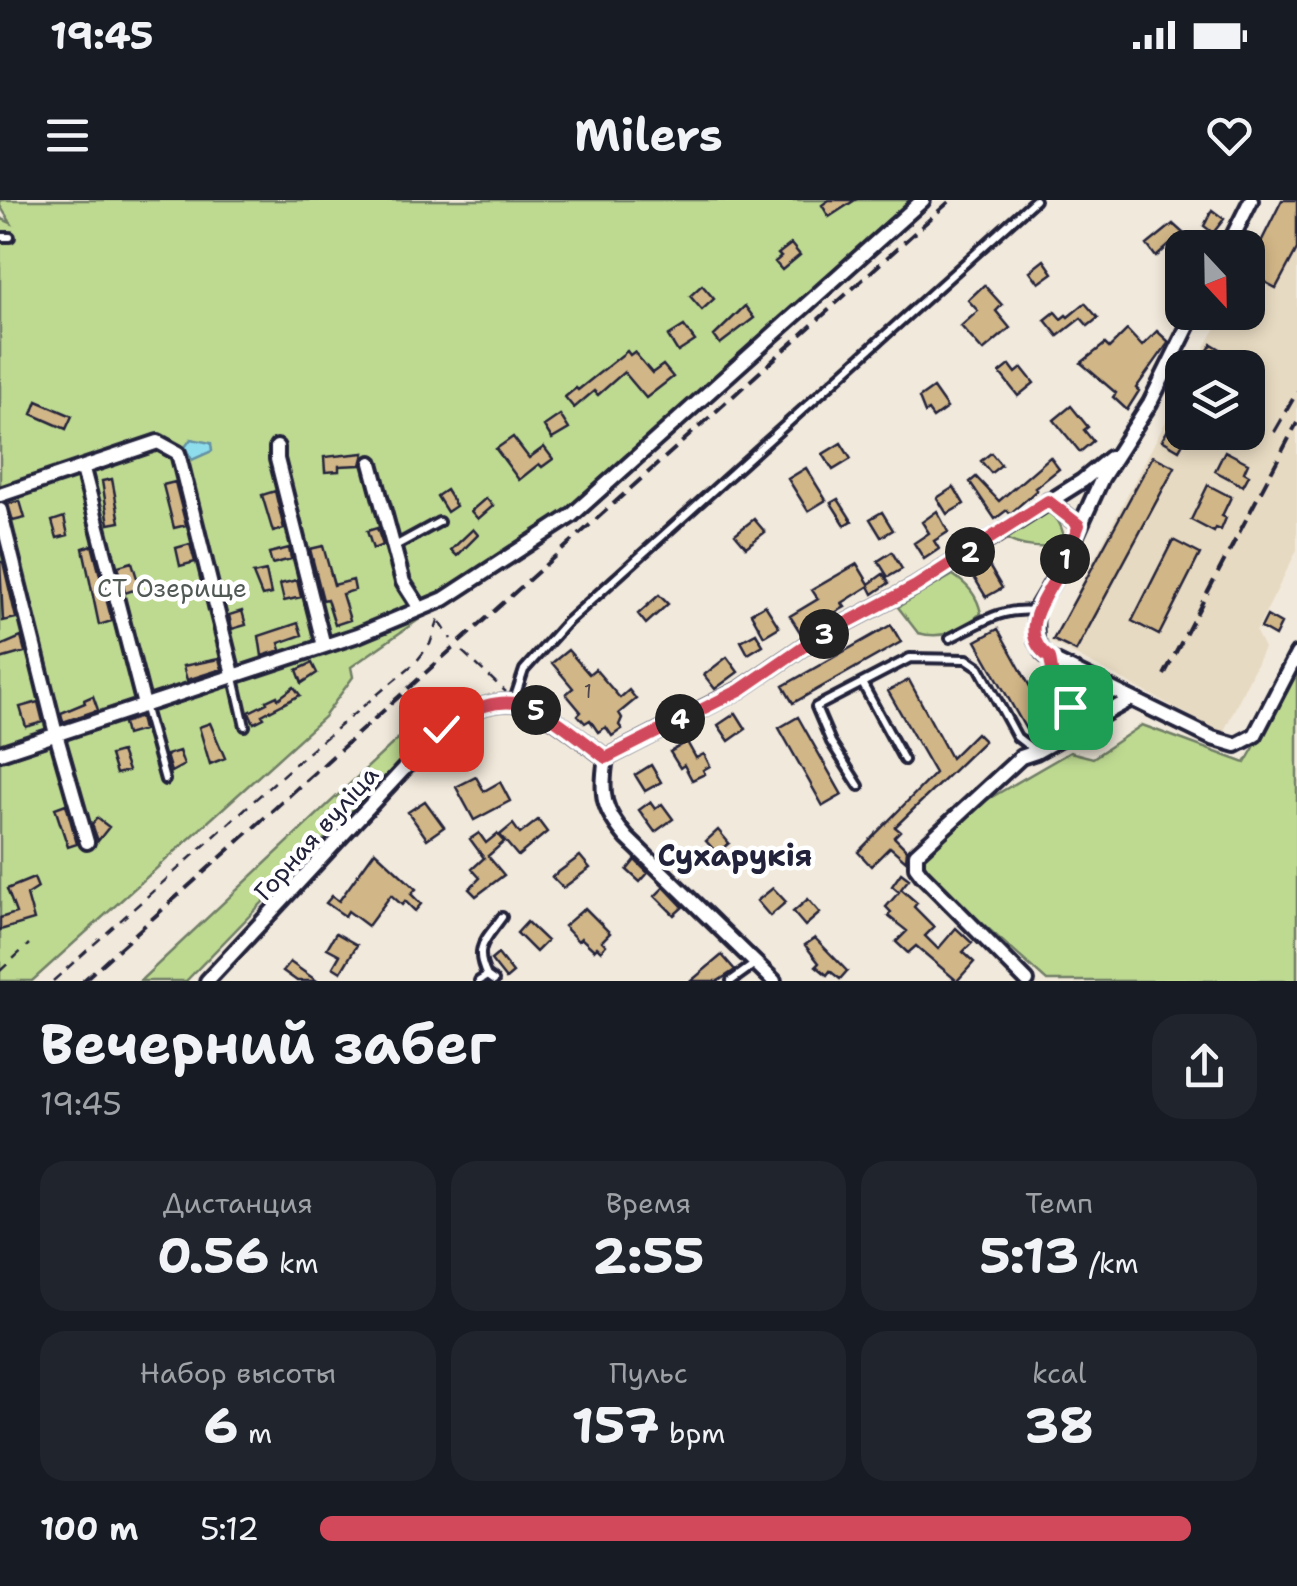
<!DOCTYPE html>
<html lang="ru">
<meta charset="utf-8">
<style>
:root{--surface:#171b24;--page:#20242c;--text:#f1f3f6;--muted:#9ea1a6;--accent:#d1495b}
body{margin:0;font-family:"Shantell Sans",sans-serif;background:var(--page);color:var(--text);height:100vh;display:flex;flex-direction:column;font-size:38px;white-space:nowrap}
*{box-sizing:border-box;margin:0}
p{font-size:32px;color:var(--muted)}
.icon{flex:none;width:55px;height:55px;fill:none;stroke:currentColor;stroke-width:2;stroke-linecap:round;stroke-linejoin:round}
.map{position:relative;height:781px;overflow:hidden}
.panel{display:flex;flex-direction:column;background:var(--surface);flex:1}
.panel>*{flex:none}
.needle{width:65px;rotate:158deg}
.buttons{position:absolute;left:1165px;top:30px;display:grid;gap:20px}
.buttons a{display:grid;place-items:center;width:100px;height:100px;border-radius:20px;background:var(--surface);box-shadow:0 5px 15px #0003;font-size:50px}
.pin{position:absolute;display:grid;place-items:center;width:85px;height:85px;color:#fff;margin:-42px;border-radius:20px;box-shadow:0 5px 15px #0006}
.km{position:absolute;width:50px;height:50px;margin:-25px;border-radius:50%;background:#222;color:#fff;font-size:28px;line-height:50px;text-align:center}
.round{display:grid;place-items:center;flex:none;width:105px;height:105px;border-radius:30px;background:var(--page)}
.headline{display:flex;align-items:center;justify-content:space-between;height:170px;padding:0 40px}
h1{font-size:55px;font-weight:700;line-height:75px}
.stats{display:grid;grid-template-columns:repeat(3,1fr);gap:15px;height:170px;padding:10px 40px}
.stats div{display:grid;align-content:center;border-radius:25px;background:var(--page);text-align:center}
.stats b{font-size:50px;font-weight:700}
.stats small{font-size:28px;font-weight:400}
.stats p{font-size:28px}
ul{padding:0 40px;list-style:none;font-size:32px}
li{display:grid;grid-template-columns:160px 120px 1fr;align-items:center;height:75px}
li i{height:25px;border-radius:12px;background:var(--accent)}
.status{display:flex;justify-content:space-between;align-items:center;height:70px;padding:0 50px;background:var(--surface);direction:ltr}
.status svg{height:28px;fill:currentColor}
header{display:flex;justify-content:space-between;align-items:center;height:130px;padding:0 40px;background:var(--surface);font-size:45px;font-weight:700}
.map>svg:first-child{display:block}
</style>
<div class="status"><b>19:45</b><svg viewBox="0 0 49 12"><path d="M0 12V9h3v3zM5 12V6h3v6zM10 12V3h3v9zM15 12V0h3v12zM26 1h20v11H26zM47 4h2v5h-2z"/></svg></div>
<header><svg class="icon" aria-label="menu" viewBox="0 0 24 24"><path d="M4 6h16M4 12h16M4 18h16"/></svg>Milers<svg class="icon" aria-label="heart" viewBox="0 0 24 24"><path d="M12 20l-8-8c-3-5 5-10 8-4 3-6 11-1 8 4z"/></svg></header>
<div class="map">
<svg width="1297" height="781" viewBox="0 0 1297 781">
<rect width="100%" height="100%" fill="#f1e9db"/>
<filter id="ink" filterUnits="userSpaceOnUse"><feTurbulence type="fractalNoise" baseFrequency=".01" numOctaves="2"/><feDisplacementMap in="SourceGraphic" scale="20" xChannelSelector="R" yChannelSelector="G"/><feConvolveMatrix kernelMatrix="1 2 1 2 8 2 1 2 1" color-interpolation-filters="sRGB"/></filter>
<g filter="url(#ink)">
<path fill="#e7dac2" d="M1282,0H1297V350L1256,432L1264,448L1223,533L1051,442L1182,190V232H1248V168L1194,167L1224,113L1248,112V68Z"/>
<path fill="#beda91" stroke="#707e66" stroke-width="2.5" d="M0,0H914L569,311L488,366L433,395L431,411L351,467L353,477L324,517L32,781H0V18L11,23L0,6Z
M1043,309C1057,315 1061,324 1064,337L1061,344C1044,350 1019,347 1005,338Z
M953,375C968,385 977,395 981,413C962,430 944,440 918,433L898,407Z
M1297,472V781H1047L923,670L922,653L978,605L1070,552L1093,558L1142,525L1245,563Z
M403,534L407,554L186,781H140Z"/>
<path fill="#8eddec" stroke="#6392a5" stroke-width="2.5" d="M191,239L211,243L212,251L192,260L185,247Z"/>
<path fill="#d1b687" stroke="#22223b" stroke-width="2.5" d="M829,0H855L829,17L822,5Z
M1282,0H1297V49L1276,88L1248,73V68Z
M1212,10L1224,19L1213,33L1204,26Z
M1173,24L1183,33L1156,57L1147,45Z
M791,44L800,55L782,70L775,62L781,57L778,54Z
M1044,60L1053,73L1039,83L1030,71Z
M702,85L714,99L702,110L690,96Z
M984,85L1002,105L996,111L1010,128L983,151L961,126L978,111L968,100Z
M1085,103L1098,118L1088,126L1081,118L1058,136L1045,120L1055,112L1061,119L1066,115L1068,117Z
M745,106L754,118L720,144L714,136Z
M684,126L695,141L678,152L668,136Z
M1127,130L1142,146L1157,131L1169,142L1136,188L1139,191L1127,210L1113,197L1116,193L1081,163L1105,144L1109,148Z
M1212,144L1232,156L1225,167L1217,162L1211,168L1201,161Z
M627,151L630,155L634,152L652,173L663,165L673,177L646,198L624,172L598,195L594,191L574,208L565,197L576,188L578,190Z
M1010,165L1016,173L1022,168L1034,183L1018,196L1000,173Z
M933,188L947,208L933,218L928,211L925,213L919,198Z
M37,201L72,216L66,229L32,214Z
M1071,206L1088,227L1084,230L1093,241L1080,252L1054,220Z
M560,215L569,229L552,239L544,226Z
M1173,221L1182,227V232H1189L1179,250L1162,240Z
M513,237L529,258L544,247L553,259L542,267L539,264L519,280L496,249Z
M841,243L851,259L833,270L823,254Z
M1225,251L1248,263L1244,272L1249,275L1243,286L1215,271Z
M364,253L361,265L339,266V271L325,272L324,257Z
M991,253L1001,265L991,273L981,261Z
M1153,256L1175,267L1076,451L1053,440Z
M1050,257L1059,269L1035,288L1037,290L1010,314L1007,310L995,319L970,282L976,277L999,301Z
M806,268L826,300L808,311L788,279Z
M112,279L120,322L109,324L102,281Z
M175,282L186,325L174,328L163,285Z
M1208,285L1231,297L1222,316L1226,318L1221,330L1216,328L1214,332L1191,320Z
M954,287L964,304L947,314L937,298Z
M446,290L456,306L447,312L437,296Z
M275,291L284,329L273,332L262,295Z
M486,298L493,306L478,319L471,311Z
M838,299L852,321L845,325L831,303Z
M20,301L25,318L13,321L8,304Z
M937,311L948,332L934,341L939,349L924,359L914,343L929,333L922,322Z
M882,312L893,330L881,337L870,319Z
M64,317L68,335L57,338L52,321Z
M754,319L765,332L746,347L735,334Z
M377,328L383,345L373,349L367,331Z
M473,329L478,335L457,356L451,350Z
M1173,340L1200,354L1159,435L1132,421Z
M190,344L195,362L180,366L176,348Z
M92,345L112,421L99,425L83,348Z
M323,346L334,385L353,380L355,390L342,394L350,420L335,425L327,399L323,400L310,349Z
M289,348L291,359L272,364L269,353Z
M892,352L902,369L888,377L878,361Z
M985,359L1002,388L986,397L969,369Z
M0,362H3L16,418L3,421Z
M132,362L140,388L125,393L118,366Z
M857,364L869,384L883,374L889,383L873,394L869,386L842,403L845,407L800,432L790,416L818,399L812,390Z
M266,371L271,394L262,396L253,374Z
M297,380L301,397L284,401L280,384Z
M659,395L668,404L646,424L638,414Z
M765,405L779,427L764,436L751,413Z
M242,411L246,425L232,429L229,415Z
M1267,416L1281,424L1275,436L1261,428Z
M298,423L302,435L279,443L281,450L262,456L259,436Z
M891,425L901,442L793,503L783,486Z
M998,429L1053,528L1032,540L976,441Z
M756,433L763,445L748,454L741,441Z
M21,437L25,452L0,459V446Z
M568,450L589,474L595,469L620,498L629,490L636,499L619,513L622,518L619,525L622,529L612,536L606,527L598,532L590,520L585,523L578,515L581,512L566,494L573,488L552,463Z
M727,457L738,472L715,489L704,475Z
M219,459L222,469L187,480L183,466Z
M312,463L317,473L302,483L297,470Z
M909,480L951,558L976,533L984,541L895,627L900,631L894,637L907,650L906,661L890,647L871,666L858,652L935,573L888,491Z
M294,487L300,495L262,515L264,518L254,523L249,512L267,503L266,501L277,496L278,499Z
M93,496L98,510L63,522L61,513L85,503L84,500Z
M38,502L43,522L26,527L20,507Z
M736,513L746,529L729,541L718,525Z
M140,517L143,530L126,535L123,523Z
M798,517L842,595L823,606L779,528Z
M210,523L225,558L210,564L199,527Z
M687,542L696,558L704,554L710,566L703,570L705,574L692,580L684,565L680,568L670,552Z
M179,551L184,565L171,572L166,555Z
M121,552L128,571L116,574L110,555Z
M651,565L661,582L645,591L635,575Z
M476,577L484,591L500,582L510,601L474,620L456,587Z
M425,601L444,627L427,639L408,612Z
M650,602L655,609L662,604L673,619L655,632L639,610Z
M66,604L77,644L68,647L55,608Z
M97,618L109,627L98,641L92,624Z
M538,620L547,632L518,656L500,635L513,624L520,634Z
M718,630L729,643L717,653L706,641Z
M479,633L486,643L497,634L504,642L488,656L504,675L476,696L469,689L480,678L472,669L484,658L470,639Z
M375,651L416,689L411,694L421,704L415,711L405,701L402,705L391,695L368,726L348,711L345,716L326,703L332,696L339,701Z
M580,656L590,668L563,688L552,677Z
M635,660L648,673L640,682L627,670Z
M901,673L909,679L901,689L917,703L914,707L934,727L925,736L938,749L956,728L972,743L963,752L974,762L957,781L916,746L908,753L896,742L907,731L888,716L891,712L886,707L899,692L892,686Z
M34,678L38,688L27,695L34,720L0,730V718L16,713L7,689Z
M664,687L683,707L674,715L655,696Z
M773,688L786,702L770,716L757,701Z
M808,699L820,713L805,726L793,712Z
M585,708L610,733L602,741L606,745L601,751L597,747L594,750L581,738L578,741L564,726Z
M527,722L547,741L536,752L517,733Z
M336,733L357,745L341,772L333,767L340,755L327,748Z
M815,738L847,771L840,779L830,771L827,775L816,766L819,763L805,745Z
M498,754L513,773L506,779L491,760Z
M722,755L735,770L718,781H691Z
M290,762L317,781H297L283,771Z"/>
<g fill="none" stroke-linecap="round" stroke-linejoin="round">
<g stroke="#22223b" stroke-width="14">
<path id="lane" d="M0,37H10
M395,346L439,322
M950,438C979,424 1001,407 1034,411
M1050,460L1055,488L1070,507H1086L1116,493
M234,478L245,526
M862,483L904,560
M514,500L524,470L566,423L1035,0
M144,505L165,580
M859,586L831,542L816,507L910,458L967,459L979,467L1017,537L1035,551
M487,776C473,747 485,741 502,717
M479,781L487,776L494,781
M731,781L756,763"/>
</g>
<g stroke="#22223b" stroke-width="20">
<path id="street" d="M1227,48L1251,0
M1195,112L1150,203L1102,278L1062,366L1035,411L1036,441L1043,453L1050,459L1212,538L1236,545L1255,535L1297,454
M277,247V259L324,446
M371,263L403,382L419,407
M83,269L144,505
M0,295L158,242L178,253L233,474
M1048,301L1079,325
M0,310L56,534L87,642
M0,553L358,435L444,399L571,316L923,0
M606,558L741,489L810,442L916,386L1082,281L1110,258
M606,558C600,595 603,610 627,638L774,781
M207,781L441,529C516,476 542,511 606,558
M1027,781L922,675L916,667V654L1021,557L1036,552L1131,499"/>
</g>
<path stroke="#22223b" stroke-width="2.5" stroke-dasharray="10 8" stroke-linecap="butt" d="M440,422L451,439
M463,452L506,492
M0,771L29,744
M53,781L306,554L416,462L430,444L440,415"/>
<use href="#lane" stroke="#fff" stroke-width="6"/>
<use href="#street" stroke="#fff" stroke-width="12"/>
<path stroke="#22223b" stroke-width="4" stroke-dasharray="15 8" stroke-linecap="butt" d="M1274,232L1297,192
M1164,475L1297,223
M83,781L951,0"/>
</g>
</g>
<g fill="none" stroke-linecap="round" stroke-linejoin="round" filter="url(#ink)">
<g stroke="#fff" stroke-width="20">
<path id="route" d="M441,529C516,476 543,511 606,558L740,490L810,442L916,386L1048,301L1079,325C1074,338 1069,351 1063,364C1050,393 1012,431 1050,458L1055,488L1070,507"/>
</g>
<use href="#route" stroke="#d1495b" stroke-width="12"/>
</g>
<g text-anchor="middle" stroke-width="9" stroke-linejoin="round" paint-order="stroke">
<g font-size="20" fill="#4e474e">
<text x="588" y="498">1</text>
</g>
<g font-size="25" fill="#515955" stroke="#fff">
<text x="172" y="397">СТ Озерище</text>
</g>
<g font-size="25" fill="#22223b" stroke="#fff">
<text transform="translate(316 633) rotate(-48)" y="9">Горная вуліца</text>
</g>
<g font-size="30" font-weight="bold" fill="#22223b" stroke="#fff">
<text x="735" y="666">Сухарукія</text>
</g>
</g>
</svg>
<div class="buttons">
<a><svg class="needle" viewBox="-14 -14 28 28"><path d="M0-13l5 13h-10z" fill="#e53935"/><path d="M0 13l5-13h-10z" fill="#9ea1a6"/></svg></a>
<a><svg class="icon" aria-label="layers" viewBox="0 0 24 24"><path d="M12 4l9 5-9 5-9-5zM3 14l9 5 9-5"/></svg></a>
</div>
<div class="pin" style="left:1070px;top:507px;background:#1e9e55"><svg class="icon" aria-label="arrive" viewBox="0 0 24 24"><path d="M6 21V4h12l-3 4 3 4H6"/></svg></div>
<div class="pin" style="left:441px;top:529px;background:#d93025"><svg class="icon" aria-label="check" viewBox="0 0 24 24"><path d="M5 12l5 5 9-10"/></svg></div>
<b class="km" style="left:1065px;top:359px">1</b>
<b class="km" style="left:970px;top:352px">2</b>
<b class="km" style="left:824px;top:434px">3</b>
<b class="km" style="left:680px;top:519px">4</b>
<b class="km" style="left:536px;top:510px">5</b>
</div>
<section class="panel">
<div class="headline"><div><h1>Вечерний забег</h1><p>19:45</p></div><a class="round"><svg class="icon" aria-label="share" viewBox="0 0 24 24"><path d="M12 15V3M7 8l5-5 5 5M5 13v7h14v-7"/></svg></a></div>
<div class="stats">
<div><p>Дистанция</p><b>0.56<small> km</small></b></div>
<div><p>Время</p><b>2:55</b></div>
<div><p>Темп</p><b>5:13<small> /km</small></b></div>
</div>
<div class="stats">
<div><p>Набор высоты</p><b>6<small> m</small></b></div>
<div><p>Пульс</p><b>157<small> bpm</small></b></div>
<div><p>kcal</p><b>38</b></div>
</div>
<ul>
<li><b>100 m</b>5:12<i style="width:93%"></i></li>
</ul>
</section>
